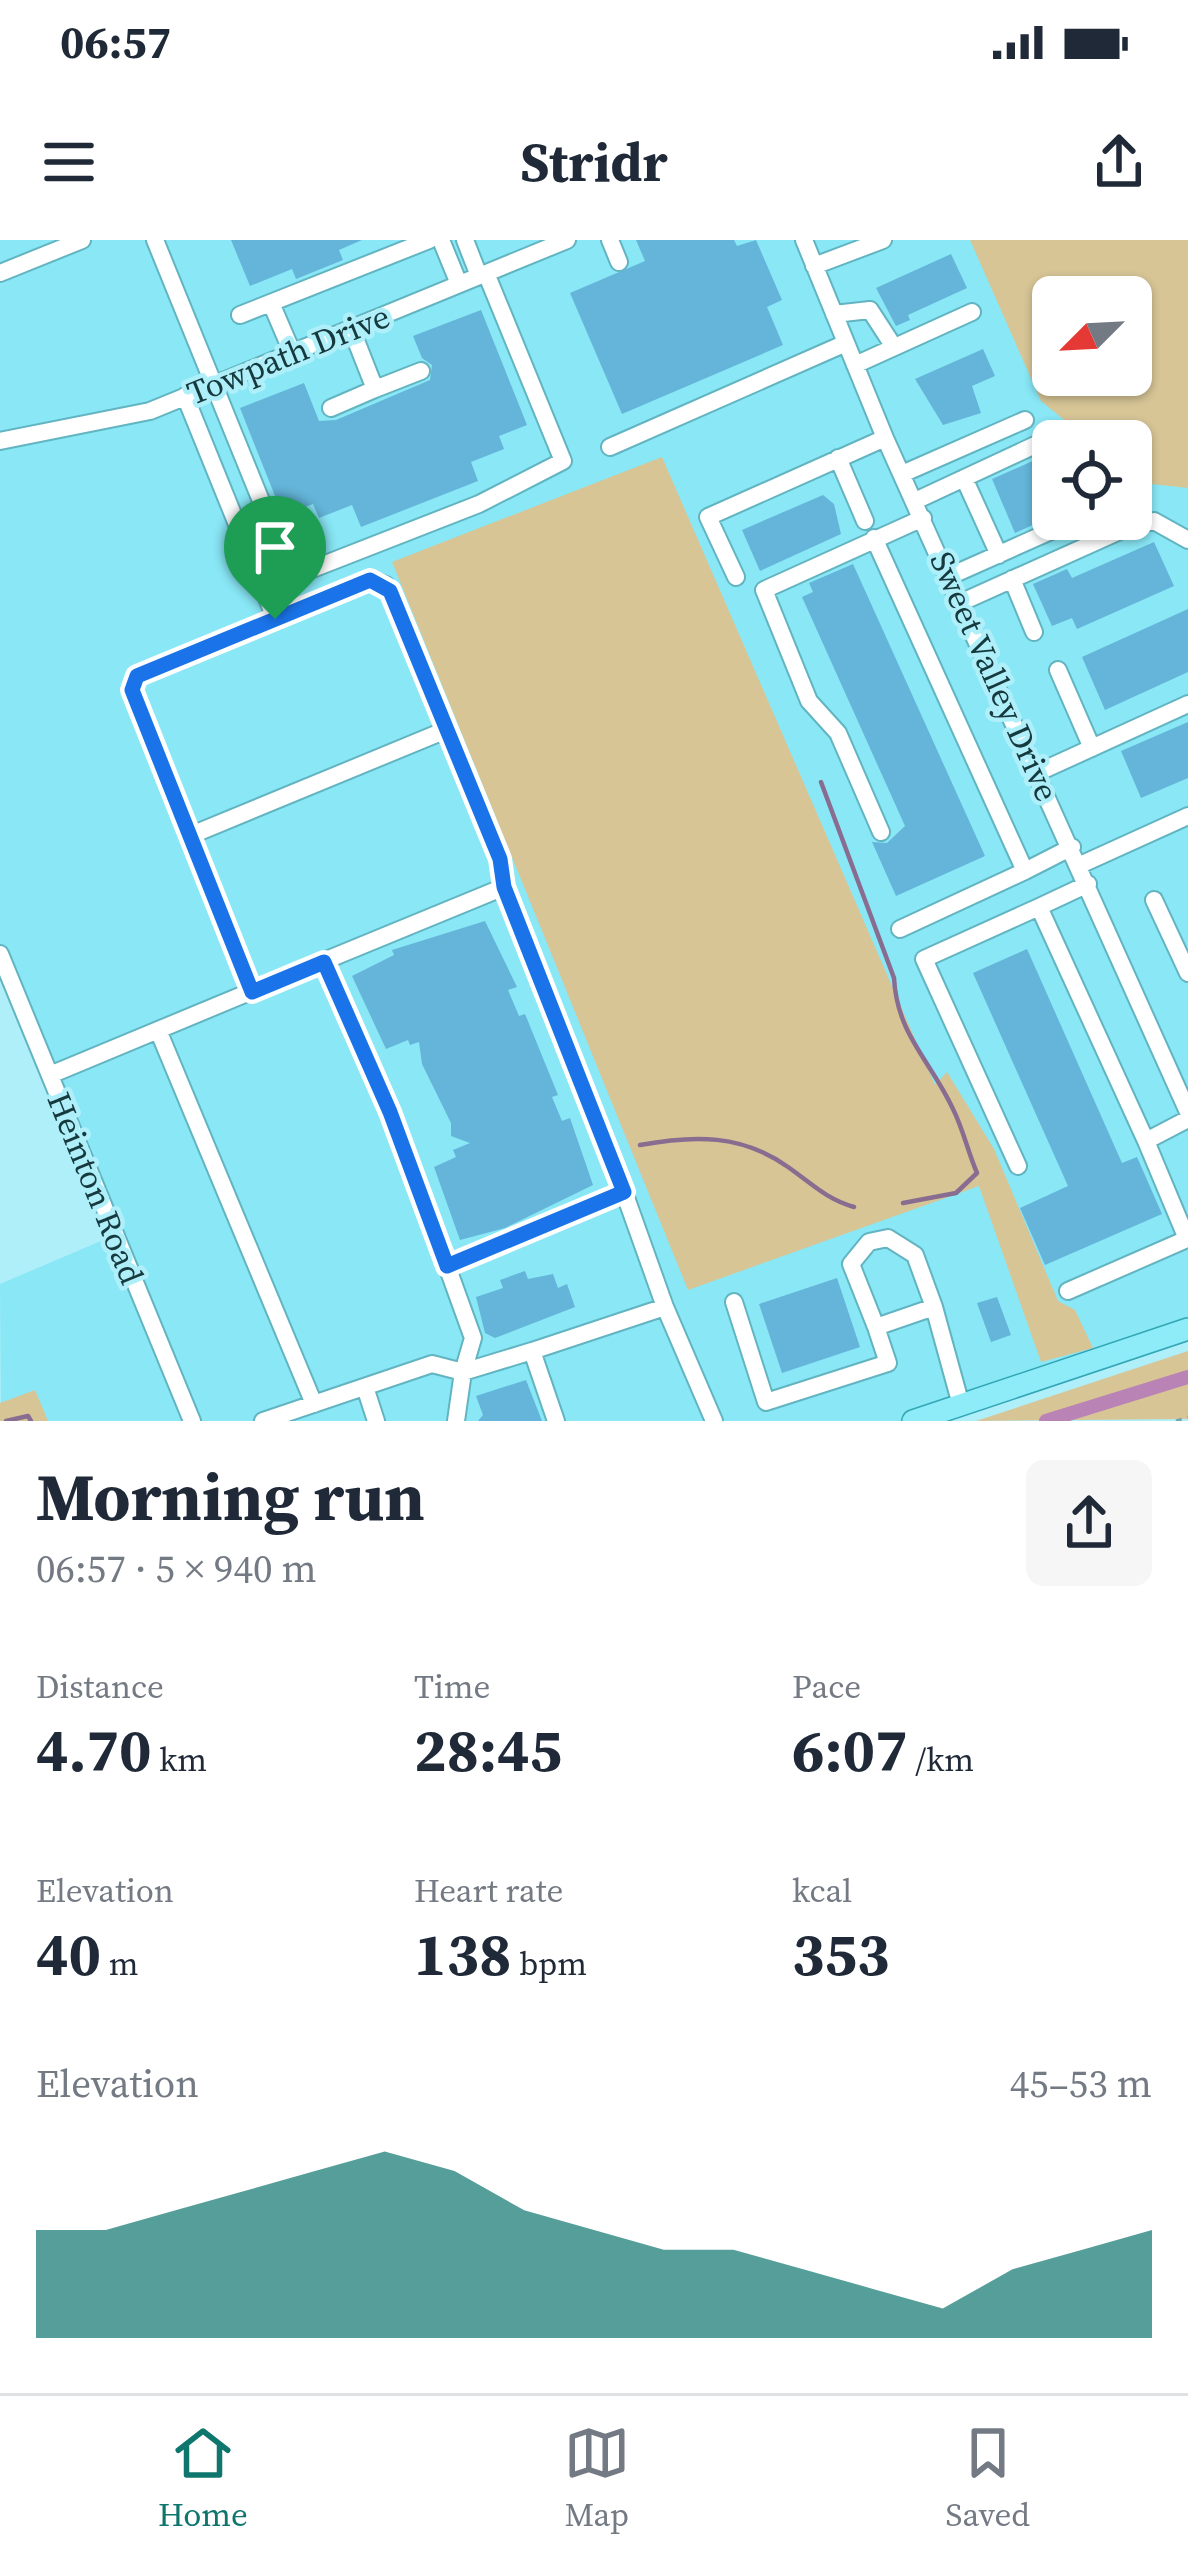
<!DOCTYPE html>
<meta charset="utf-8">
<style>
:root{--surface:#fff;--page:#f6f6f7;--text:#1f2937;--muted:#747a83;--line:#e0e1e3;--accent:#0f766e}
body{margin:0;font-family:"Source Serif 4",serif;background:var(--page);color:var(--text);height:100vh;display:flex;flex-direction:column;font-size:45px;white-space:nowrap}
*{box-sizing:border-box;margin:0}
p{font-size:39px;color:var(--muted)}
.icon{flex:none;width:66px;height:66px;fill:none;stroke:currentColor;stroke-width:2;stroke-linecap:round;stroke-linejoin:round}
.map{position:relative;height:1181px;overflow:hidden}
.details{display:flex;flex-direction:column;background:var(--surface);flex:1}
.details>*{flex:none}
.needle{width:78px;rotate:246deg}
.buttons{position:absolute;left:1032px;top:36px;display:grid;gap:24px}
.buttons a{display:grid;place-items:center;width:120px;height:120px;border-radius:18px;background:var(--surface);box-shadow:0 3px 9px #0004;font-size:60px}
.pin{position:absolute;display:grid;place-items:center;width:102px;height:102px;color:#fff;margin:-123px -51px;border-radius:50% 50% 50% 0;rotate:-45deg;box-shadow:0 0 12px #0007}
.pin .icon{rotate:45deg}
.round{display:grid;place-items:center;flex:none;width:126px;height:126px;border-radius:18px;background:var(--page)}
.headline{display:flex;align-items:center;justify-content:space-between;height:204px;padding:0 36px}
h1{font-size:66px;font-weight:700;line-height:90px}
.metrics{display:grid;grid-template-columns:repeat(3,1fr);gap:18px;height:204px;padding:12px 36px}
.metrics div{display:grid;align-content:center}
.metrics b{font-size:60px;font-weight:700}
.metrics small{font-size:33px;font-weight:400}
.metrics p{font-size:33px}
.chart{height:336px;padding:24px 36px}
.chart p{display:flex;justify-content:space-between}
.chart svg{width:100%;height:216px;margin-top:12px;fill:var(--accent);opacity:.7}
.status{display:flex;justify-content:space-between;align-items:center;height:84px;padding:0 60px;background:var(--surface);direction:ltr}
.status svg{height:33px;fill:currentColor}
header{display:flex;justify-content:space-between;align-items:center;height:156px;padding:0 36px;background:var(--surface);font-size:54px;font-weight:700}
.tabs{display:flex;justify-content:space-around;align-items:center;height:168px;border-top:3px solid var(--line);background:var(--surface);font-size:33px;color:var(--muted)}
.tabs a{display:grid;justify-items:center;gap:6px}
.tabs .selected{color:var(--accent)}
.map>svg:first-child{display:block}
</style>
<div class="status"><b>06:57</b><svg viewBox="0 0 49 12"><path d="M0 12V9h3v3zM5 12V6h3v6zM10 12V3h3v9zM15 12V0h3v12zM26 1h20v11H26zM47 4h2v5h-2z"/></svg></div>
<header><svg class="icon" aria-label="menu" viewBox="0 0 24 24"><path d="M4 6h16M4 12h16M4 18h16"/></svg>Stridr<svg class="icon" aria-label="share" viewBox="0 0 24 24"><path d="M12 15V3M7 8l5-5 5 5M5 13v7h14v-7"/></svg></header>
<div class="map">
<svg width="1188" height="1181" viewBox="0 0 1188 1181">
<rect width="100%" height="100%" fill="#afeffa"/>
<path fill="#89e7f6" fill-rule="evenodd" d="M0,0H1017L1053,135L1188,235V1089L913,1181H1L0,1044L115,995L0,714ZM1053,201H1131V279H1053Z"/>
<path fill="#d7c596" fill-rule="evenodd" d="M970,0H1188V248L1142,243L1131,234V201H1090L1041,161ZM1053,57H1131V135H1053Z
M662,217L935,845L947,832L994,909L1058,1061L1075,1070L1093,1108L1041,1122L979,946L688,1050L392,322Z
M1188,1111V1179L976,1181Z
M35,1150L48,1181H0V1163Z"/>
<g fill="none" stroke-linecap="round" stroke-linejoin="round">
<path stroke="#896d91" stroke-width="4.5" d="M821,542L894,738C897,795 931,821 953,869C963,889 968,912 977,933L956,953L903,963
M640,905C694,895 742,894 788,927C811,943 826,959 854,967
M6,1181L28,1176L31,1181"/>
<path stroke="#ba83b5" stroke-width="14" d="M1046,1181L1188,1137"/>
</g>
<path fill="#64b5d9" d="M231,0H362L339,10L343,20L296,39L292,29L250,46Z
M636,0H734L737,6L756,0L782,60L767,67L783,105L622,174L570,53L645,21Z
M951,14L967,48L908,75L910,80L896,86L876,48Z
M481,70L527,185L499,196L504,209L471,222L478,241L361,287L352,265L319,278L313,264L283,276L240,168L304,143L319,181L336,180L430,140L432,125L422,118L413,96Z
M983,109L995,136L972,146L981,173L943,185L915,139Z
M1053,212V276L1015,293L992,239Z
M823,255L834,264L841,294L760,331L742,290Z
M1154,302L1174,346L1077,389L1072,378L1052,386L1033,344L1067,329L1072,338Z
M853,324L985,616L896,656L872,602L887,603L905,586L802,357L813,352L809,343Z
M1188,369V432L1105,470L1082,417Z
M1188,482V538L1141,558L1121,511Z
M485,681L517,747L508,750L519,776L525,774L558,855L552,857L562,881L570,878L593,945L505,988L460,1000L434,927L456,917L453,910L470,903L451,896V883L422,824L419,802L410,805L408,800L386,809L352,736L394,715L392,710Z
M1027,709L1122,923L1137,917L1162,974L1045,1025L1020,968L1068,946L973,733Z
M525,1031L528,1039L553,1034L558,1048L567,1044L575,1067L495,1098L485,1093L476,1057L503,1048L500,1040Z
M837,1038L860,1107L782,1133L759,1064Z
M997,1057L1011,1095L991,1102L977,1063Z
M526,1140L542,1181H478L483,1175L476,1156Z"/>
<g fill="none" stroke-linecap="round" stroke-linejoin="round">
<g stroke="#63b4c1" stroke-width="20">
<path id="minor" d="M155,0L292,337L479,264L563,221L486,33
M441,0L459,44
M465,0L479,36
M610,0L619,22
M804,0L885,198L1188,872
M814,26L883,0
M0,33L82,0
M271,63L292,112
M834,74L870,70L894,107
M240,75L429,0
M855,125L972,72
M375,149L421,131
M185,156L275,378L137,436L132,450L252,751
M331,168L375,149L351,88
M0,201L150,171L567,0
M610,207L846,103
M838,218L865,281
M902,234L1025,180
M964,238L999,315
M915,261L1048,199L1070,201
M874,298L1025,631L900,689
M950,336L1078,279
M736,337L708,277L885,198
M1012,339L1034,392
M962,362L1131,286L1154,281L1188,300
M1058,430L1092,508
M1039,532L1188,464
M881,592L838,493L809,461L764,350L923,278
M189,596L446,490L386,345L370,340L275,378
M1080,625L1188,576
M1025,631L1072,607
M504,647L624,952
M1154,660L1188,733
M1039,667L1088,644
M0,714L192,1181
M324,721L504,647L500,619L446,490
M158,790L314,1164
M50,835L324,721L390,872L447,1026
M1018,926L924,719L1039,667L1146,901
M1068,1051L1187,999L1146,901L1188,879
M734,1062L766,1162L888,1123L876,1087
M934,1067L915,1015L888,998L869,1002L851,1024L876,1087L934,1067L961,1165
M532,1111L665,1067L714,1181
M463,1132L473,1098L447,1026L624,952L665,1067
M463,1132L532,1111L556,1181
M365,1147L376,1181
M263,1181L432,1124L463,1132L456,1181"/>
</g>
<g stroke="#33a5b5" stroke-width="24">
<path id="major" d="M913,1181L1188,1089"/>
</g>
<path stroke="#72a6af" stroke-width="3" stroke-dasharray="6 6" stroke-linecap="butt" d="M1176,1181L1188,1177"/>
<use href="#minor" stroke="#fff" stroke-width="16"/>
<use href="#major" stroke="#8eecf9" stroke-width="21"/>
</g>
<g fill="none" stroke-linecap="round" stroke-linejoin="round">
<g stroke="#fff" stroke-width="24">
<path id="route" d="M370,340L390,351L500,619L504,647L624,952L447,1026L390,872L324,722L252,752L132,450L137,436Z"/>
</g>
<use href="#route" stroke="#1a73e8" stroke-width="15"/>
</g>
<g text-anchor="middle" stroke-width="9" stroke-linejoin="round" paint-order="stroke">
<g font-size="33" fill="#16393e" stroke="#afeffa">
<text transform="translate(288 114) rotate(-22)" y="12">Towpath Drive</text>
<text transform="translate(995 436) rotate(66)" y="12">Sweet Valley Drive</text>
<text transform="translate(96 948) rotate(68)" y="12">Heinton Road</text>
</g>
</g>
</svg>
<div class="buttons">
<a><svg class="needle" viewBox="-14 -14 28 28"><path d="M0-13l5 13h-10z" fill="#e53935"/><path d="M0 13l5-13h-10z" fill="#747a83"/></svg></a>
<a><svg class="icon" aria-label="locate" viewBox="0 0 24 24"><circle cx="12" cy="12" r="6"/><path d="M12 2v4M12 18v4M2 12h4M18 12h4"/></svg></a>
</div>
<div class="pin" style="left:275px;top:379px;background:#1e9e55"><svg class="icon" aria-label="arrive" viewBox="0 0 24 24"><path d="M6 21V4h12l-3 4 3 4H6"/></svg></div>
</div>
<section class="details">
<div class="headline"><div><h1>Morning run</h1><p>06:57 · 5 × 940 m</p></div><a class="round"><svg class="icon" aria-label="share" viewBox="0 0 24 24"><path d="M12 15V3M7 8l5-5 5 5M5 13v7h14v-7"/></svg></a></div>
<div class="metrics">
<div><p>Distance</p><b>4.70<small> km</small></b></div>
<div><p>Time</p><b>28:45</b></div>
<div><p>Pace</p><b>6:07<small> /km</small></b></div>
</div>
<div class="metrics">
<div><p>Elevation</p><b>40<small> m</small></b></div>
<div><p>Heart rate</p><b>138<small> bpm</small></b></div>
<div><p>kcal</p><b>353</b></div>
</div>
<div class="chart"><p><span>Elevation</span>45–53 m</p>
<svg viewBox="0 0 160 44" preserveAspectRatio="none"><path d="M0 44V22L10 22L20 18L30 14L40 10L50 6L60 10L70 18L80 22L90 26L100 26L110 30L120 34L130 38L140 30L150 26L160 22V44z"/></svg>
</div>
</section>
<nav class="tabs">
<a class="selected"><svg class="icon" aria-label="home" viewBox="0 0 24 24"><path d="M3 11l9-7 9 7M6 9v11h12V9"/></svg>Home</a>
<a><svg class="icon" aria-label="map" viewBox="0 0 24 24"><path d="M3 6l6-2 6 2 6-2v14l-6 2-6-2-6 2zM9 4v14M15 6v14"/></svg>Map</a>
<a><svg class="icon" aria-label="saved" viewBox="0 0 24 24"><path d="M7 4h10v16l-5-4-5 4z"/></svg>Saved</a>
</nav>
